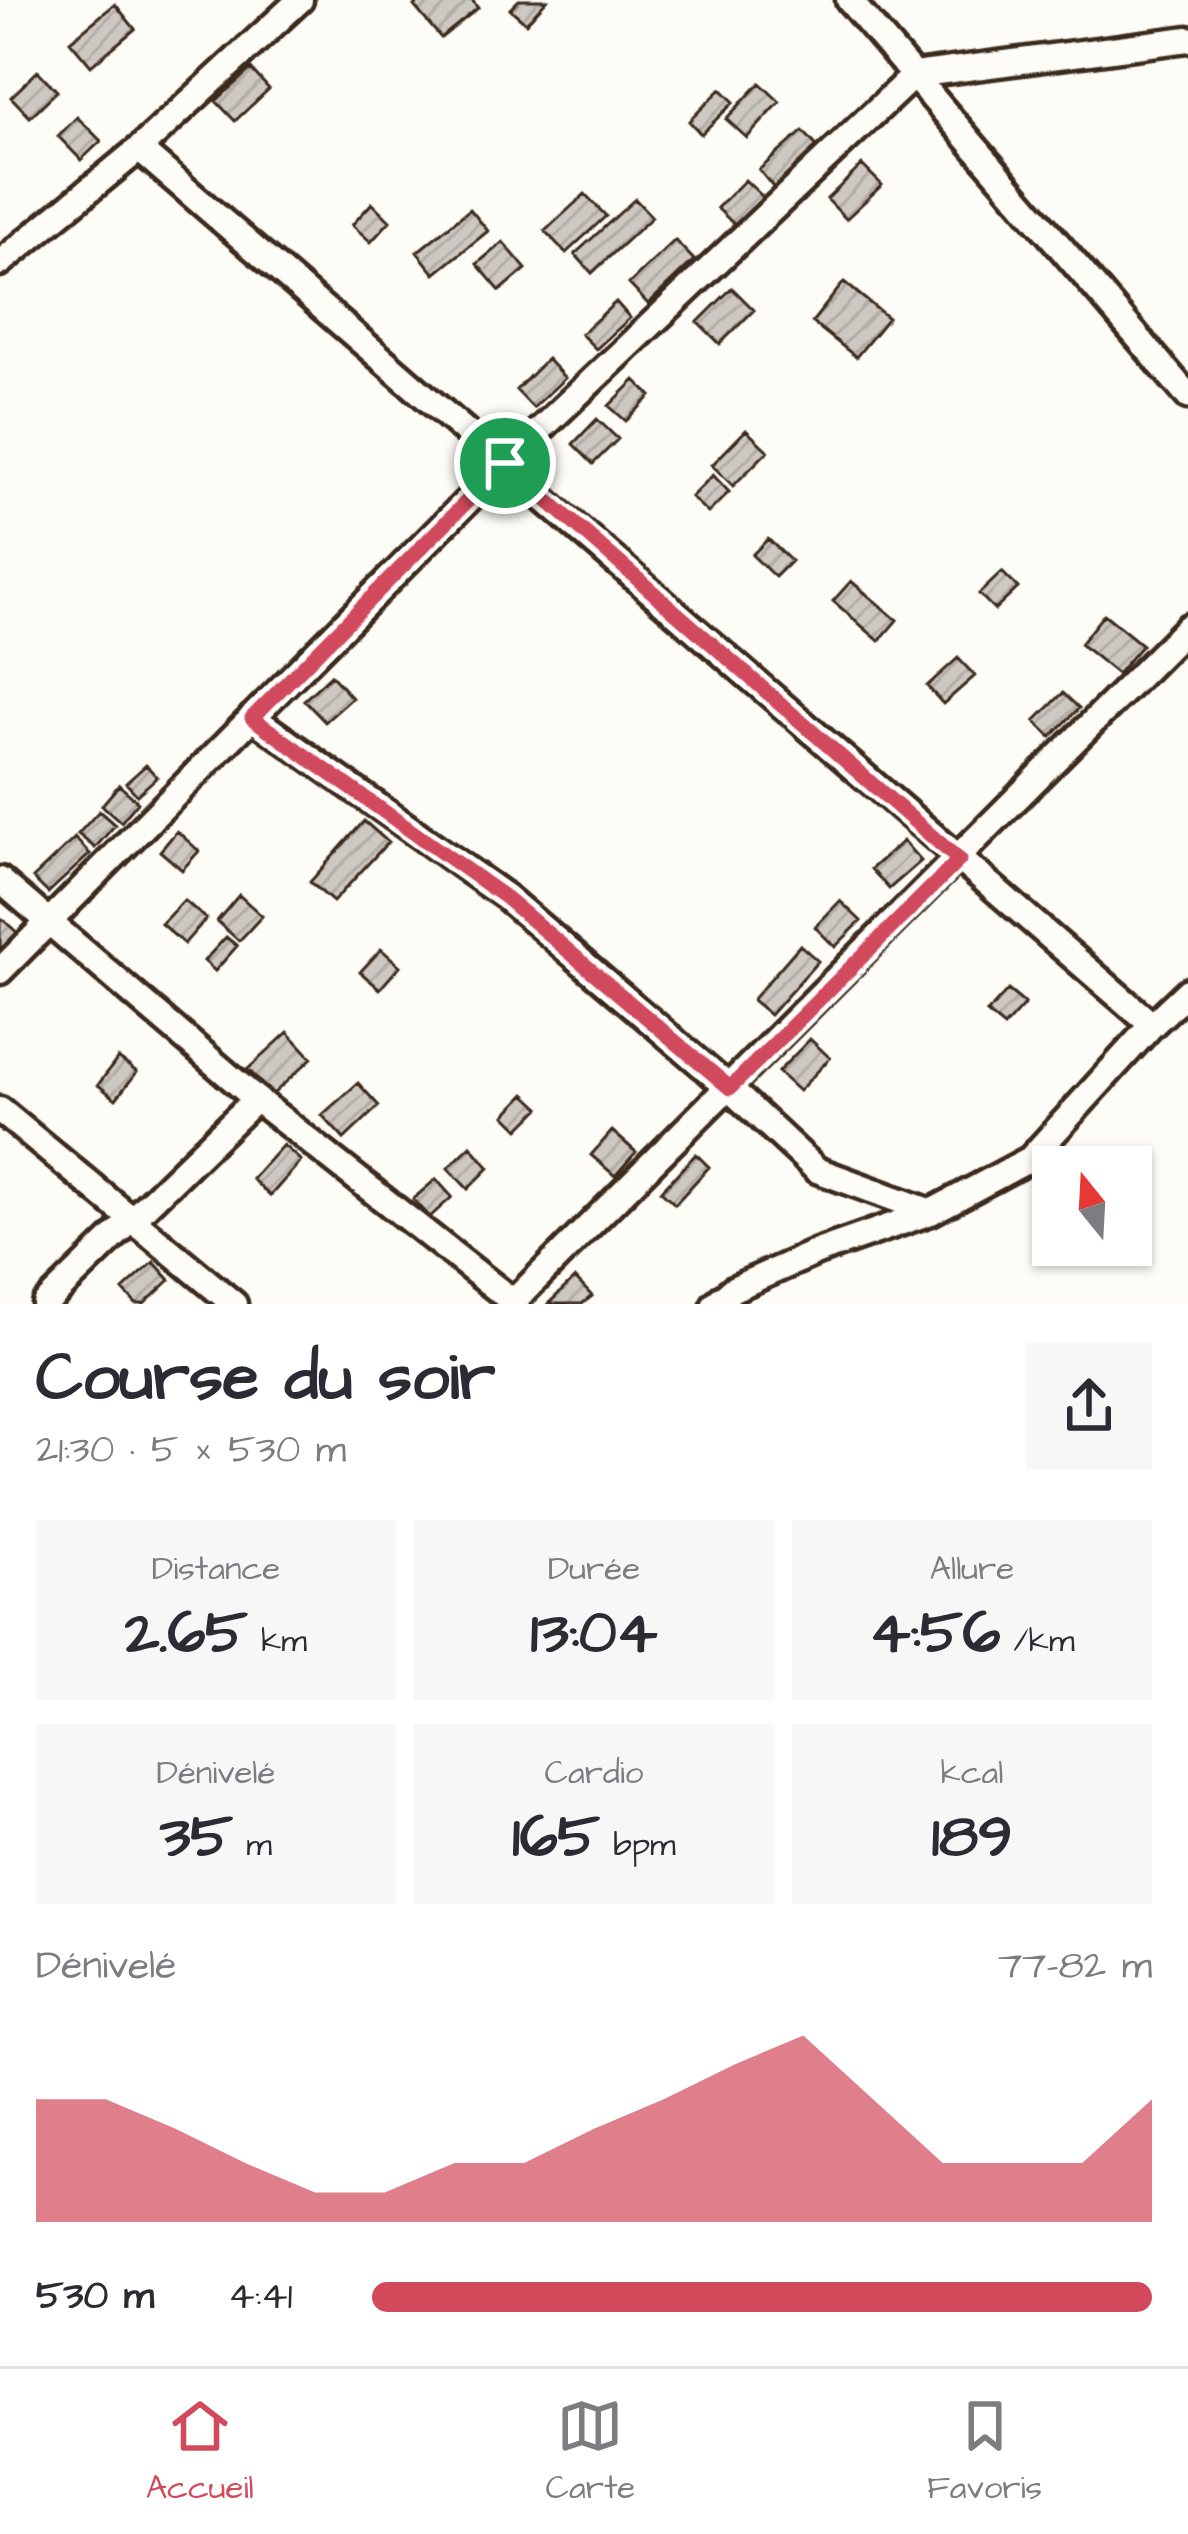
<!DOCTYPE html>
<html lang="fr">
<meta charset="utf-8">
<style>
:root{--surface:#fff;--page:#f7f7f7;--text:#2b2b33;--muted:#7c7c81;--line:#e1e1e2;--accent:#d1495b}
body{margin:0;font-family:"Architects Daughter",sans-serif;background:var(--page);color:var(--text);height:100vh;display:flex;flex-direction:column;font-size:45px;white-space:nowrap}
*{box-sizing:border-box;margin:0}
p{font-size:39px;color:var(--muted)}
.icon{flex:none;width:66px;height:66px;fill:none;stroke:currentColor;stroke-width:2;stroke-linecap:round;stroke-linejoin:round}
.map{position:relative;height:1304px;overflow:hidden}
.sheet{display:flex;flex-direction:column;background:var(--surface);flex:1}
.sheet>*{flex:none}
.needle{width:78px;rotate:342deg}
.controls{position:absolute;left:1032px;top:1146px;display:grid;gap:24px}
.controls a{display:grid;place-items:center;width:120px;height:120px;border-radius:0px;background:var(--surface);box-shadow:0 3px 9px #0004;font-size:60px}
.pin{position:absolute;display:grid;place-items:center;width:102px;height:102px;color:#fff;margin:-51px;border:6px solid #fff;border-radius:50%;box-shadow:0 3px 12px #0007}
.round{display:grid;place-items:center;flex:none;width:126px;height:126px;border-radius:0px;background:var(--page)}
.summary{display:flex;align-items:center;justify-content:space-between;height:204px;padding:0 36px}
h1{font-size:66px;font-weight:700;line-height:90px}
.metrics{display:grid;grid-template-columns:repeat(3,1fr);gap:18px;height:204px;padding:12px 36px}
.metrics div{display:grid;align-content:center;border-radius:0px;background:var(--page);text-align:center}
.metrics b{font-size:60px;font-weight:700}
.metrics small{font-size:33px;font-weight:400}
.metrics p{font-size:33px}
.chart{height:336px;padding:24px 36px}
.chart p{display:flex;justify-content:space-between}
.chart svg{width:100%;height:216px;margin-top:12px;fill:var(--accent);opacity:.7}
ul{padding:0 36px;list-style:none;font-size:39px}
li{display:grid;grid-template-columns:192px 144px 1fr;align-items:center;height:90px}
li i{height:30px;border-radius:15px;background:var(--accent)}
.tabs{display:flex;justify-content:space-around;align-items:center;height:168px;border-top:3px solid var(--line);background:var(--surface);font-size:33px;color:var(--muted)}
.tabs a{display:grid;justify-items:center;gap:6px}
.tabs .on{color:var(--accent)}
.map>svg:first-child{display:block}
</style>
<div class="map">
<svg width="1188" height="1304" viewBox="0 0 1188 1304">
<defs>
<pattern id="building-hatch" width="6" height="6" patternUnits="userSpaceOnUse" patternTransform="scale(3)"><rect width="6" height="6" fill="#cdc8c2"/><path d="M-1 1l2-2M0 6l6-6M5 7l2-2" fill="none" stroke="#b1aca6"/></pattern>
</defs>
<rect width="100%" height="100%" fill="#fdfcf7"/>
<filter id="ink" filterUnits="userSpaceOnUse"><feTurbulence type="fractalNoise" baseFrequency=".00833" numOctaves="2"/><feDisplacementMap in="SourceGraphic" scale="24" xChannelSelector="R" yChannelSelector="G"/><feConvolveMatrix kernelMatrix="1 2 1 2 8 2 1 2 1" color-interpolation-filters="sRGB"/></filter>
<g filter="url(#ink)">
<path fill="url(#building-hatch)" stroke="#3b2a1e" stroke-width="3" d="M421,0H472L478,8L441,38L414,6Z
M519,0H547L526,23L510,9Z
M115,4L135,29L91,66L70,41Z
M251,69L269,89L235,121L216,101Z
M38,71L57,91L30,117L11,97Z
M760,83L780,102L747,138L726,119Z
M721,89L734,102L701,134L689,121Z
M77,117L101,141L81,160L58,136Z
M803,131L822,152L777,192L759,170Z
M862,165L882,185L846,219L827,199Z
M745,180L764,198L736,226L717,208Z
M585,194L606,216L566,253L545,231Z
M635,199L652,217L592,273L575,254Z
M372,203L390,221L371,242L352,225Z
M470,209L488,231L435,274L417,252Z
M675,240L694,260L648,304L629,284Z
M503,242L526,269L500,291L477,264Z
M844,282L888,318L856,357L812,322Z
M732,288L754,310L720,344L698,322Z
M616,302L630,318L596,349L581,334Z
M547,359L565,378L533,408L516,390Z
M635,380L651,396L626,421L609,406Z
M597,419L618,439L593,464L573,444Z
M746,430L768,451L733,486L712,465Z
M713,475L729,492L708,513L691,497Z
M768,539L791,561L775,577L752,555Z
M1002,572L1018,588L995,610L979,594Z
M851,581L897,620L879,641L833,601Z
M1104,614L1142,645L1117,674L1080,644Z
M958,658L975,676L943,704L927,686Z
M331,675L352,698L325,722L304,700Z
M1063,693L1079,708L1051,737L1035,721Z
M146,765L157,777L137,795L126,783Z
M119,785L138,802L121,822L102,805Z
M99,811L115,825L95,848L78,834Z
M364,821L388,842L333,902L310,882Z
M177,831L199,851L182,870L160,851Z
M75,838L90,854L48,893L33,878Z
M903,841L921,861L889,889L871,869Z
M239,895L262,916L239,941L217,921Z
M184,900L206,919L184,944L161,924Z
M840,901L861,921L835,947L815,927Z
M0,917L20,935L0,957Z
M226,937L237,946L215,971L204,961Z
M800,945L818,961L770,1015L752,1000Z
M381,949L400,966L380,989L360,972Z
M1008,990L1025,1004L1004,1027L987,1013Z
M288,1032L312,1058L272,1095L248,1069Z
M810,1039L830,1058L799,1091L778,1072Z
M118,1058L137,1072L116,1099L98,1085Z
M358,1083L379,1106L344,1139L322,1115Z
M525,1094L540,1108L519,1129L505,1115Z
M612,1131L636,1152L615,1176L591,1155Z
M283,1145L301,1161L270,1196L252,1179Z
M471,1146L489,1168L468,1189L448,1168Z
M696,1154L709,1167L675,1204L661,1191Z
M436,1179L452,1197L430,1217L413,1199Z
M154,1262L170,1280L144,1304H136L123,1290Z
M575,1278L592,1296L582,1304H548Z"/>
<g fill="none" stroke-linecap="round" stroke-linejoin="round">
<g stroke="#3b2a1e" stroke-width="33">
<path id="minor" d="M849,0L1188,396
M139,149L1152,1025
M0,263L139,149L300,0
M252,717L506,897L730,1089L817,1170L931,1212
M0,880L256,1099L516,1304
M0,971L505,463L914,75L1188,39
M0,1110L234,1304
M45,1304L256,1099
M511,1304L1188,627
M715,1304L733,1289L817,1252L931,1212L1030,1159L1152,1025L1188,991"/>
</g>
<use href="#minor" stroke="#fdfcf7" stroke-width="24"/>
</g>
</g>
<g fill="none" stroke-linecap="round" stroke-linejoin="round" filter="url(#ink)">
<g stroke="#fff" stroke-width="24">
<path id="route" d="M505,463L959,860L730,1088L506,898L252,718Z"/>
</g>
<use href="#route" stroke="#d1495b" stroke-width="15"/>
</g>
</svg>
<div class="controls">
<a><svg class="needle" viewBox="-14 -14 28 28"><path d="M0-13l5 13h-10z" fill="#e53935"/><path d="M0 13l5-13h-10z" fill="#7c7c81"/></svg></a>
</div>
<div class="pin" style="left:505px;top:463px;background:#1e9e55"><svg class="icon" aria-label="arrive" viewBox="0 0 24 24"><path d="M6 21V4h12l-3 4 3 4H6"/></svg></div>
</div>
<section class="sheet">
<div class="summary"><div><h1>Course du soir</h1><p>21:30 · 5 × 530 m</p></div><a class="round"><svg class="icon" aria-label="share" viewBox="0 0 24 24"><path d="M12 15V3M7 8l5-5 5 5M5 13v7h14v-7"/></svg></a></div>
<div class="metrics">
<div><p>Distance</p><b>2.65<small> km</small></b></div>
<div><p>Durée</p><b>13:04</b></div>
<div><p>Allure</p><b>4:56<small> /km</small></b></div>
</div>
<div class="metrics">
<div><p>Dénivelé</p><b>35<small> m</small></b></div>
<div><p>Cardio</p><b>165<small> bpm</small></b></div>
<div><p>kcal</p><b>189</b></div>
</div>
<div class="chart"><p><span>Dénivelé</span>77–82 m</p>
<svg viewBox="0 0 160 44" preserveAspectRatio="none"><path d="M0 44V19L10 19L20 25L30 32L40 38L50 38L60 32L70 32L80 25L90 19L100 12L110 6L120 19L130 32L140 32L150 32L160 19V44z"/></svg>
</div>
<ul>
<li><b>530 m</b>4:41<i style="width:100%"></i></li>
</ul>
</section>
<nav class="tabs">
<a class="on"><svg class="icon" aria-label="home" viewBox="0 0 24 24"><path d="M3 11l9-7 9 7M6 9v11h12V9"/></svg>Accueil</a>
<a><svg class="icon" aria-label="map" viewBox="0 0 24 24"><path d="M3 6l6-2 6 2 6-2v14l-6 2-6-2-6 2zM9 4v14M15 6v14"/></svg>Carte</a>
<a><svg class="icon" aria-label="saved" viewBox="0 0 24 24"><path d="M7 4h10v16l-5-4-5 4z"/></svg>Favoris</a>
</nav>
